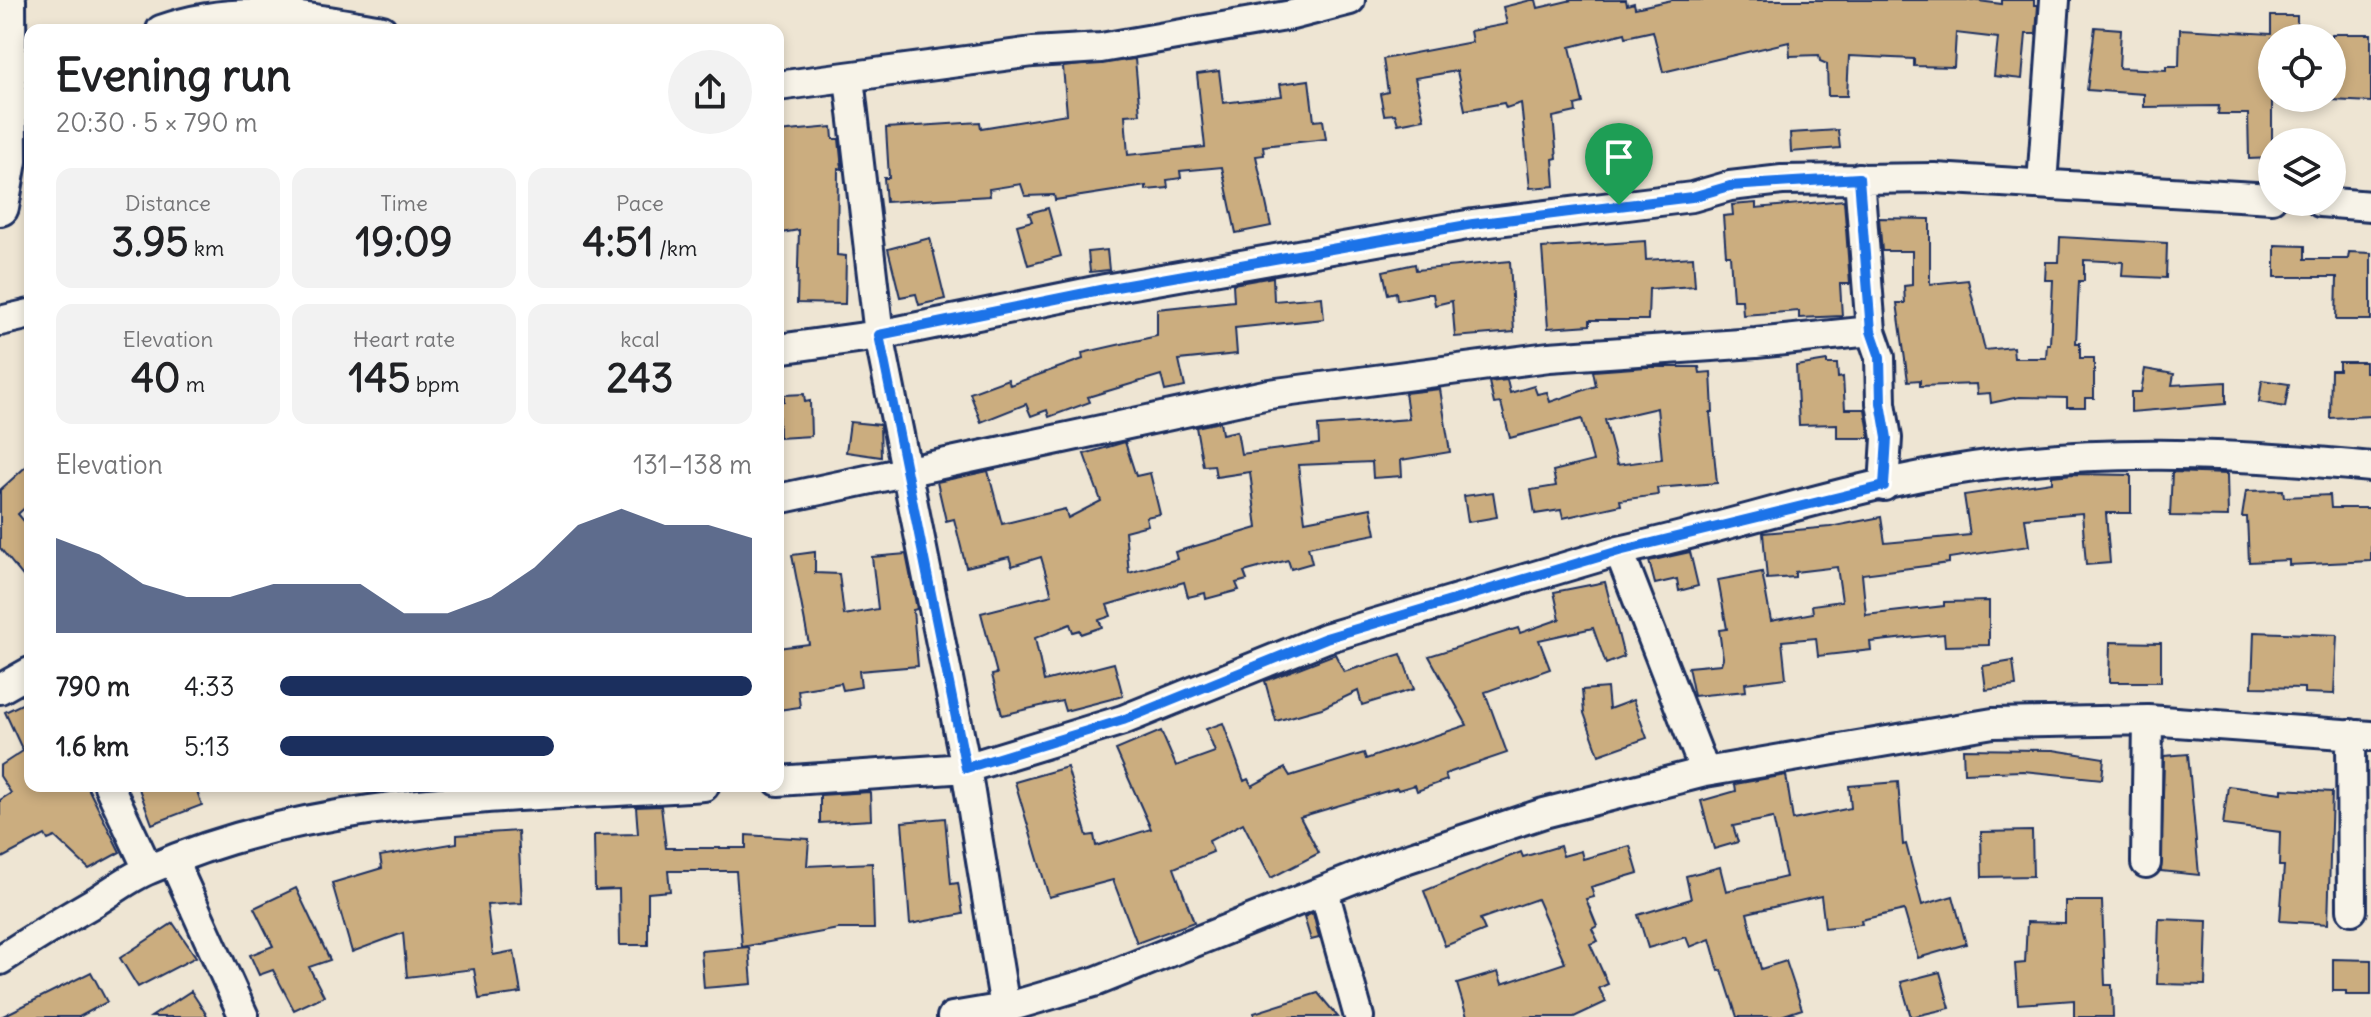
<!DOCTYPE html>
<meta charset="utf-8">
<style>
:root{--surface:#fff;--page:#f2f2f2;--text:#202124;--muted:#757577;--accent:#1b2f5e}
body{margin:0;font-family:Delius,sans-serif;background:var(--page);color:var(--text);height:100vh;display:flex;flex-direction:column;font-size:30px;white-space:nowrap}
*{box-sizing:border-box;margin:0}
p{font-size:26px;color:var(--muted)}
.icon{flex:none;width:44px;height:44px;fill:none;stroke:currentColor;stroke-width:2;stroke-linecap:round;stroke-linejoin:round}
.map{position:relative;flex:1;overflow:hidden}
.side{position:absolute;left:24px;top:24px;width:760px;height:768px;display:flex;flex-direction:column;background:var(--surface);border-radius:16px;box-shadow:0 4px 12px #0003}
.side>*{flex:none}
.buttons{position:absolute;left:2258px;top:24px;display:grid;gap:16px}
.buttons a{display:grid;place-items:center;width:88px;height:88px;border-radius:50%;background:var(--surface);box-shadow:0 4px 12px #0003;font-size:40px}
.pin{position:absolute;display:grid;place-items:center;width:68px;height:68px;color:#fff;margin:-82px -34px;border-radius:50% 50% 50% 0;rotate:-45deg;box-shadow:0 0 8px #0007}
.pin .icon{rotate:45deg}
.round{display:grid;place-items:center;flex:none;width:84px;height:84px;border-radius:42px;background:var(--page)}
.summary{display:flex;align-items:center;justify-content:space-between;height:136px;padding:0 32px}
h1{font-size:44px;font-weight:700;line-height:60px}
.metrics{display:grid;grid-template-columns:repeat(3,1fr);gap:12px;height:136px;padding:8px 32px}
.metrics div{display:grid;align-content:center;border-radius:16px;background:var(--page);text-align:center}
.metrics b{font-size:40px;font-weight:700}
.metrics small{font-size:22px;font-weight:400}
.metrics p{font-size:22px}
.chart{height:224px;padding:16px 32px}
.chart p{display:flex;justify-content:space-between}
.chart svg{width:100%;height:144px;margin-top:8px;fill:var(--accent);opacity:.7}
ul{padding:0 32px;list-style:none;font-size:26px}
li{display:grid;grid-template-columns:128px 96px 1fr;align-items:center;height:60px}
li i{height:20px;border-radius:10px;background:var(--accent)}
.map>svg:first-child{display:block}
</style>
<div class="map">
<svg width="2371" height="1017" viewBox="0 0 2371 1017">
<rect width="100%" height="100%" fill="#eee5d3"/>
<filter id="ink" filterUnits="userSpaceOnUse"><feTurbulence type="fractalNoise" baseFrequency=".0125" numOctaves="2"/><feDisplacementMap in="SourceGraphic" scale="16" xChannelSelector="R" yChannelSelector="G"/><feConvolveMatrix kernelMatrix="1 2 1 2 8 2 1 2 1" color-interpolation-filters="sRGB"/></filter>
<g filter="url(#ink)">
<path fill="#cbad7f" stroke="#1b2f5e" stroke-width="2" fill-rule="evenodd" d="M1531,0H1536L1538,8L1572,0H1626L1627,5L1634,3L1635,8L1672,0H1971L2002,4V0H2034V5H2038L2036,34H2026L2022,79L1994,76L1998,38L1956,33L1954,67L1914,66V59L1849,56L1847,96H1828L1827,64L1820,61L1819,55L1790,56L1789,42L1663,72L1653,31L1626,37L1625,33L1570,47L1583,103L1575,105L1576,112L1553,117L1557,158L1553,159L1555,186L1530,188L1521,103L1506,108L1504,103L1465,110L1457,71L1415,78L1424,119L1398,124L1395,114L1384,115L1380,94L1388,92L1383,59L1472,42L1470,31L1507,24L1503,7Z
M2271,16H2297V38H2272V158L2249,159L2248,114H2218L2219,106L2144,107V94L2087,90L2095,27L2121,29L2119,68L2166,70V66H2179L2180,29L2271,34Z
M2332,34H2371V102L2332,100Z
M1135,59L1140,114L1125,115L1128,155L1205,147L1197,74L1219,71L1223,103L1282,96L1280,84L1309,80L1314,121L1323,120L1326,139L1263,146L1264,155L1256,156L1271,226L1236,233L1222,167L1180,171L1181,178L1167,180L1168,188L1146,190V186L1055,200L1054,195L1025,196L1021,184L989,189L990,196L886,202L884,178H889L886,128L980,122L981,128L1067,114L1063,67Z
M832,127L833,139H839L842,169L838,168L837,255L846,256L845,304L797,303L799,230L781,233L778,221V132Z
M1838,130L1840,148L1791,152L1790,133Z
M1844,200L1850,284H1840L1842,316L1799,318V311L1743,315L1742,300H1733L1730,255H1726L1723,216L1733,215L1732,205L1756,203V208Z
M1048,208L1061,256L1028,265L1017,225L1032,221L1029,213Z
M1879,218L1930,219V284L1968,280L1985,350L2013,347L2014,358H2046L2047,344H2050L2053,280H2045L2046,262H2059L2060,237L2167,243L2166,278L2122,276L2123,262L2084,260V281H2079L2076,343H2080V358H2094V398H2085V407H2067V398L2019,397L1991,403L1990,393L1977,394L1976,384L1920,386V380L1908,381L1897,303H1905L1904,286L1912,285V251H1882Z
M930,238L945,299L919,305L916,294L900,297L888,249Z
M1645,241L1646,260L1693,257L1695,286L1649,289L1648,320H1590V325L1548,328L1542,248Z
M2275,245L2305,246V259H2348L2349,252L2371,253V320H2336L2337,277H2275Z
M1107,250L1109,270L1090,272L1088,252Z
M1510,261L1514,332L1455,337L1452,301L1435,305L1433,294H1425L1397,300L1396,292L1388,294L1383,271L1415,264L1416,270Z
M1273,277L1274,301L1322,297L1324,319L1235,328L1237,354L1179,360L1185,387L1165,391L1161,375L1088,397L1090,402L1049,417L1047,410L1031,416L1026,404L981,422L970,393L1008,379L1010,385L1083,359L1082,353L1157,336V309L1234,301L1233,284Z
M1827,361V364H1837L1838,378L1843,377L1845,409H1865L1870,438H1837V424L1799,425L1796,366Z
M2339,362H2365V372H2371V416L2330,418L2331,370H2339Z
M1647,367H1699L1700,373L1711,372L1713,412H1710L1717,483L1657,488L1658,495L1620,500L1621,505L1563,518L1561,510L1535,514L1531,490L1556,486L1553,471L1593,461L1582,419L1510,438L1501,403L1494,404L1489,382L1507,380L1510,393L1534,386L1537,394L1547,392L1550,402L1596,386L1593,371ZM1657,408L1662,459L1617,465L1605,420Z
M2145,369L2174,374L2172,385L2226,382V404L2131,412V392H2141Z
M2262,380L2289,384L2285,407L2259,402Z
M1440,389L1450,452L1401,460L1402,476L1373,478L1372,462L1298,465L1305,521L1371,508L1376,534L1308,547L1312,563L1291,569L1288,560L1244,572L1247,580L1236,583L1239,590L1206,599L1205,593L1188,597L1184,582L1107,605L1111,616L1099,620L1102,627L1081,634L1080,630L1073,632L1070,624L1035,638L1044,681L1114,663L1123,696L1065,711L1062,701L1002,715L992,675L997,674L981,613L1052,595L1041,557L1012,566L1009,557L966,567L954,519L946,521L937,482L988,471L1002,524L1065,509L1068,518L1101,501L1084,454L1125,442L1136,476L1150,473L1160,514L1146,517L1148,525L1125,531L1129,573L1177,559L1175,552L1257,528L1250,472L1216,477L1214,465L1203,466L1196,427L1220,422L1222,434L1237,431L1241,454L1319,444L1318,426L1409,419L1405,393Z
M804,394L805,402L810,401L811,436L779,438L778,402H784V395Z
M850,422L880,425L881,457L846,452Z
M30,463V503L18,514L30,528V585L0,548V490Z
M2172,472L2227,474L2228,517L2170,516Z
M2073,474L2131,475V513H2106L2110,563L2086,565L2082,513L2025,518L2029,546L1949,558V563L1862,574L1866,615L1944,606V602L1989,601V645L1945,646L1944,634L1870,642L1871,650L1818,656L1816,638L1782,641L1786,678L1745,683L1746,691L1694,696L1688,667L1721,664L1723,658L1719,630L1727,629L1718,580L1762,572L1771,621L1813,613L1812,605L1842,601L1837,567L1795,572V577L1767,579L1763,533L1830,527L1881,517L1885,543L1970,535L1964,495L2052,482V476Z
M2283,490L2284,497L2330,495L2331,508H2371V561L2289,565V560L2249,562L2247,517H2242L2246,491Z
M1493,492L1497,517L1468,522L1464,496Z
M815,552V573L839,574L844,615L878,609L872,557L906,554L917,609L913,610L918,666L859,671L861,687L843,690L841,683L798,690L800,707L778,710V648L809,644L792,555Z
M1690,552L1698,586L1679,591L1677,579L1655,584L1649,561Z
M1605,582L1624,657L1606,664L1593,628L1539,640L1550,669L1485,692L1507,753L1445,774L1447,780L1417,791L1415,785L1398,790L1397,788L1300,817L1319,853L1271,878L1243,823L1209,841L1213,852L1174,868L1194,922L1137,943L1113,880L1049,897L1015,782L1067,767L1087,836L1094,835L1096,846L1151,829L1116,750L1161,731L1176,766L1215,752L1206,729L1223,723L1244,781L1248,779L1252,786L1285,768L1290,776L1364,753L1366,759L1431,737L1467,725L1429,656L1518,628L1520,633L1560,619L1554,592Z
M2254,632L2337,635L2334,694L2304,693V688L2252,687Z
M2110,642L2161,643V682H2109Z
M1335,654L1344,672L1401,654L1414,689L1362,705L1358,691L1322,708L1276,721L1265,681Z
M2013,661L2016,686L1986,690L1983,666Z
M1607,688L1609,709L1633,700L1647,738L1599,755L1584,713L1582,690Z
M30,700V786H87L120,852L89,869L55,837L48,840L45,835L0,859V800L11,793L0,776V766L23,751L5,712Z
M1963,749L2053,750L2104,758L2102,779L2023,771L1964,773Z
M2188,754L2199,875L2161,871L2164,756Z
M1786,775L1793,820L1851,808L1849,786L1898,782L1903,845L1906,844L1922,905L1953,896L1966,944L1918,958L1904,910L1861,920L1862,924L1825,928L1821,896L1747,913L1761,969L1786,961L1802,1009L1778,1017H1737L1722,970L1719,971L1710,939L1690,947L1686,937L1648,948L1638,915L1691,899L1686,876L1720,867L1726,891L1786,877L1773,818L1733,826L1738,842L1714,849L1701,801L1736,791L1735,784Z
M138,786H195L202,805L152,824Z
M2228,786L2282,793V789L2332,792L2328,924L2280,921L2284,866H2279L2280,832L2223,825Z
M870,792L871,820L820,823V795Z
M661,806L666,848H746V835L809,839L807,866L872,863L874,929H838L742,947L736,871H668L670,891L648,893V945H620L619,889L595,890L594,835L638,834L636,807Z
M945,818L951,884L958,883L963,914L910,924L902,822Z
M518,831L522,903L487,905L493,955L514,951L521,993L479,999L474,969L407,977L403,933L352,952L332,883L382,868L380,856L457,843V835Z
M2032,831L2033,876L1982,877L1981,832Z
M1560,846L1563,856L1581,851L1583,859L1630,846L1638,873L1591,887L1594,897L1586,899L1597,926L1592,929L1598,941L1590,944L1608,984L1599,988L1606,1002L1574,1017H1467L1457,984L1498,972L1502,984L1565,963L1537,899L1480,919L1485,930L1445,946L1424,891L1521,852L1523,857Z
M296,888L330,960L309,967L324,996L294,1010L273,970L259,975L250,955L273,946L254,908Z
M2065,901H2102L2105,985H2112L2113,1017H2074V1000L2018,1004L2015,964L2025,963L2027,922L2065,923Z
M1313,913L1319,938L1311,940L1304,917Z
M2159,919L2207,921L2205,985L2157,984Z
M173,923L196,957L138,987L120,958Z
M749,947L752,984L704,988L701,951Z
M2333,959L2371,960V995H2346V991H2333Z
M91,972L107,1002L79,1017H1Z
M1940,972L1950,1008L1911,1017L1901,982Z
M191,991L208,1017H151Z
M1318,993L1338,1017H1254V1013Z"/>
<g fill="none" stroke-linecap="round" stroke-linejoin="round">
<g stroke="#1b2f5e" stroke-width="34">
<path id="minor" d="M161,30C237,2 305,17 382,30
M849,78L879,335L966,768L1005,1008
M778,86L1033,52L1101,48L1292,15L1350,0
M1859,178L1871,331L1880,357L1881,403L1887,438L1884,486
M2042,184L2055,0
M2320,202L2371,206
M0,321L30,314
M778,349L879,335L1105,289L1473,224L1692,197L1730,186L1782,180L1935,178L2272,198
M778,499L1269,394L1549,357L1756,343L1871,331
M0,689L30,672
M2351,734L2352,910
M1705,772L1619,551C1729,527 1837,490 1948,471C2089,447 2230,453 2371,467
M778,781L966,768L1123,720L1326,638L1619,551
M109,786L148,869
M173,860L244,1017
M2146,863L2148,720
M1324,891L1359,1017
M0,960C32,939 65,919 98,900C115,889 132,876 150,869C325,792 518,799 704,786
M952,1017L1005,1008L1097,981L1390,864L1544,813L1705,772L1993,723L2148,720L2371,736"/>
</g>
<g stroke="#1b2f5e" stroke-width="42">
<path id="major" d="M0,207L8,161L7,0"/>
</g>
<use href="#minor" stroke="#f7f3e8" stroke-width="28"/>
<use href="#major" stroke="#f7f3e8" stroke-width="36"/>
</g>
</g>
<g fill="none" stroke-linecap="round" stroke-linejoin="round" filter="url(#ink)">
<g stroke="#fff" stroke-width="16">
<path id="route" d="M1859,178L1871,331L1880,357L1881,403L1887,438L1884,486L1619,551L1326,638L1123,720L966,768L879,335L1105,289L1473,224L1692,197L1730,186Z"/>
</g>
<use href="#route" stroke="#1a73e8" stroke-width="10"/>
</g>
</svg>
<div class="buttons">
<a><svg class="icon" aria-label="locate" viewBox="0 0 24 24"><circle cx="12" cy="12" r="6"/><path d="M12 2v4M12 18v4M2 12h4M18 12h4"/></svg></a>
<a><svg class="icon" aria-label="layers" viewBox="0 0 24 24"><path d="M12 4l9 5-9 5-9-5zM3 14l9 5 9-5"/></svg></a>
</div>
<div class="pin" style="left:1619px;top:205px;background:#1e9e55"><svg class="icon" aria-label="arrive" viewBox="0 0 24 24"><path d="M6 21V4h12l-3 4 3 4H6"/></svg></div>
<section class="side">
<div class="summary"><div><h1>Evening run</h1><p>20:30 · 5 × 790 m</p></div><a class="round"><svg class="icon" aria-label="share" viewBox="0 0 24 24"><path d="M12 15V3M7 8l5-5 5 5M5 13v7h14v-7"/></svg></a></div>
<div class="metrics">
<div><p>Distance</p><b>3.95<small> km</small></b></div>
<div><p>Time</p><b>19:09</b></div>
<div><p>Pace</p><b>4:51<small> /km</small></b></div>
</div>
<div class="metrics">
<div><p>Elevation</p><b>40<small> m</small></b></div>
<div><p>Heart rate</p><b>145<small> bpm</small></b></div>
<div><p>kcal</p><b>243</b></div>
</div>
<div class="chart"><p><span>Elevation</span>131–138 m</p>
<svg viewBox="0 0 160 44" preserveAspectRatio="none"><path d="M0 44V15L10 20L20 29L30 33L40 33L50 29L60 29L70 29L80 38L90 38L100 33L110 24L120 11L130 6L140 11L150 11L160 15V44z"/></svg>
</div>
<ul>
<li><b>790 m</b>4:33<i style="width:100%"></i></li>
<li><b>1.6 km</b>5:13<i style="width:58%"></i></li>
</ul>
</section>
</div>
